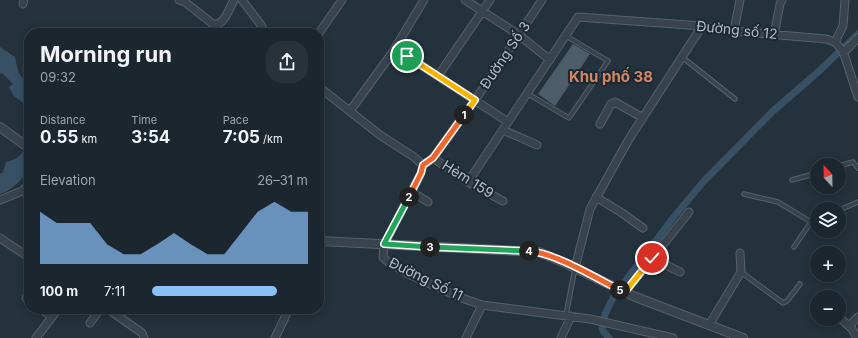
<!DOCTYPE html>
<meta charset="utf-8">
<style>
:root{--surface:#1b262e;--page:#28323a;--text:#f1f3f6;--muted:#a0a5aa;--line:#39434a;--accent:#89c1f8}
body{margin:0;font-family:Inter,sans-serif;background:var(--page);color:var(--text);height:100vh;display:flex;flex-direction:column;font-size:15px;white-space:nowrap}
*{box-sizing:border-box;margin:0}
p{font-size:13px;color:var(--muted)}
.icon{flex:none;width:22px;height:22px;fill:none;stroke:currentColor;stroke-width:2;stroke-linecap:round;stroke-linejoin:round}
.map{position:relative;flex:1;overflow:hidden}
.sheet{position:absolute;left:24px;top:28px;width:300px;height:286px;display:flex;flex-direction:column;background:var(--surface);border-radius:16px;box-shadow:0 2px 10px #0003,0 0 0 1px var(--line)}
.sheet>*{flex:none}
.needle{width:26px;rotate:338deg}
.fabs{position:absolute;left:810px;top:158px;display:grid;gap:8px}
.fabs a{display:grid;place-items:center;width:36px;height:36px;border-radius:50%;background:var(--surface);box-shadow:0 2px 10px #0003,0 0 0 1px var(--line);font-size:20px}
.pin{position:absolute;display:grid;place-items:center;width:34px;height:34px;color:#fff;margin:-17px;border:2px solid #fff;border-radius:50%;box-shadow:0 1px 4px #0007}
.km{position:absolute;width:20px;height:20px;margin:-10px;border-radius:50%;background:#222;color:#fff;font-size:11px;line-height:20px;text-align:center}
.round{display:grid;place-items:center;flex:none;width:42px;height:42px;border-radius:16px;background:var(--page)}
.summary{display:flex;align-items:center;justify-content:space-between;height:68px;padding:0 16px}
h1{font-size:22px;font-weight:700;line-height:30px}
.metrics{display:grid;grid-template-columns:repeat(3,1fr);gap:6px;height:68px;padding:4px 16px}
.metrics div{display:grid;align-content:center}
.metrics b{font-size:17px;font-weight:700}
.metrics small{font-size:11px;font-weight:400}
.metrics p{font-size:11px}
.chart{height:112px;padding:8px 16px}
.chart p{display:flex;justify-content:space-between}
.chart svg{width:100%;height:72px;margin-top:4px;fill:var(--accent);opacity:.7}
ul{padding:0 16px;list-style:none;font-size:13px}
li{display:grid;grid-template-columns:64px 48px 1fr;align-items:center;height:30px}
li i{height:10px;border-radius:5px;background:var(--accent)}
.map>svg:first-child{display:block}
</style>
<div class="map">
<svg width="858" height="338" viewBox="0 0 858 338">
<rect width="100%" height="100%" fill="#24323d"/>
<path fill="#375064" d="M0,47L15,57C18,69 17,75 29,83V107L14,96L9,87L13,84L2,73L0,74Z
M27,134H29V171C20,180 13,190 0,194V174L3,172L6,162C20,160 28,148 27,134Z"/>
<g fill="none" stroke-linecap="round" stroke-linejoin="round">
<path stroke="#375064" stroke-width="7" d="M609,338L603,331L602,328L605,314L614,296L673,218L704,181L773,111L818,72L858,34"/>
</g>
<path fill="#4c5c69" d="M573,44L590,54L555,106L538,94Z"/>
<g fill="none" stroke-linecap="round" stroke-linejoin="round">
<g stroke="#56616b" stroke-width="5.5">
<path id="service" d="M682,57L735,99
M528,94L569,118L608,61L566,36
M319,100L325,91
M839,166L853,162L858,168
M792,180L817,173
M744,194L778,202L811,222L817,219
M839,210L858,202
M794,247L811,222
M741,272L783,303L787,301L800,284
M566,315L575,268"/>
</g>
<g stroke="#56616b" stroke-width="9">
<path id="minor" d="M179,0L185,2L213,24C224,27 229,8 234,0
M242,0L261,25L265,33
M465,0L519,35L550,60
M23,4L24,0
M734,31L740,0
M319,33L342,0
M774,35L780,4L782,0
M835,42L843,26L845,0
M843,53L858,38
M407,56L508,122
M438,76L490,0
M319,87L380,135L414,157L423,165
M350,111L392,53L424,0
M600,124L611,104L615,102L643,118
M503,130L537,145
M319,138V137
M433,158L468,182L503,201
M423,165L421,173L384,245L383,257L387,261L408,274L459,297L482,305L590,319L673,338
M423,165L433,158L475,100L542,0
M468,182L578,17L702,26L734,31L826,39L835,42L843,51L858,97
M412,192L428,202
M596,197L622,213L643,228
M0,200L22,191L29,185
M0,238L27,256L29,253
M652,258L680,272
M575,268L590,209L629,139L702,26
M625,292L689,212
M26,298L29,301
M41,309L52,317
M108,309L142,333L144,338
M839,317L852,329L857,338
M90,323L100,309
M709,325L741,272L740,253
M849,326L858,317
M36,338L58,309
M275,338L289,309
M466,338L482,305
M561,338L571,316"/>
</g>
<g stroke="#56616b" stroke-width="10">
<path id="tertiary" d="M0,127L29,148
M319,241L539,252L565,263L633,296L743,338"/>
</g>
<use href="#service" stroke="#38434d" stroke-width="3.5"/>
<use href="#minor" stroke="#38434d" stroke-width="7"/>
<use href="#tertiary" stroke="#38434d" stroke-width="8"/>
</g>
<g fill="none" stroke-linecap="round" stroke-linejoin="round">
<g stroke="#fff" stroke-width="8">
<path id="split-1" d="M407,56L475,100L464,115"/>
</g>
<g stroke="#fff" stroke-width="8">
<path id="split-2" d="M409,197L421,173L423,165L433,158L464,115"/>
</g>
<g stroke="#fff" stroke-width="8">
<path id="split-3" d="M409,197L384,244L430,247"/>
</g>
<g stroke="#fff" stroke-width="8">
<path id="split-4" d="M430,247L529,251"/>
</g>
<g stroke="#fff" stroke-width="8">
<path id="split-5" d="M529,251C555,253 596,278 620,290"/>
</g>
<g stroke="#fff" stroke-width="8">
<path id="split-6" d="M620,290L625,292L652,258"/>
</g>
<use href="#split-1" stroke="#f5b400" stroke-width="5"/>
<use href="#split-2" stroke="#f0652b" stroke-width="5"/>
<use href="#split-3" stroke="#22a559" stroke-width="5"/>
<use href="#split-4" stroke="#22a559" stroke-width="5"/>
<use href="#split-5" stroke="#f0652b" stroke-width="5"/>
<use href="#split-6" stroke="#f5b400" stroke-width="5"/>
</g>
<g text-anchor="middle" stroke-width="4" stroke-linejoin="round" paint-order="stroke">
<g font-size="14" fill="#b3bec9" stroke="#1d2832">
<text transform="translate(737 30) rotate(6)" y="5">Đường số 12</text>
<text transform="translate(505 55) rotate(-56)" y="5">Đường Số 3</text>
<text transform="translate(468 179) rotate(32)" y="5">Hẻm 159</text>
<text transform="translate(426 279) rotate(26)" y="5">Đường Số 11</text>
</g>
<g font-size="15" font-weight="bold" fill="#d58662" stroke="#1d2832">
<text x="611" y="82">Khu phố 38</text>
</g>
</g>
</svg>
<div class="fabs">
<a><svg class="needle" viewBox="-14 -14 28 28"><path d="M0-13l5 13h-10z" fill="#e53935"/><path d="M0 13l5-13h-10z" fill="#a0a5aa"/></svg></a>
<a><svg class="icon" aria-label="layers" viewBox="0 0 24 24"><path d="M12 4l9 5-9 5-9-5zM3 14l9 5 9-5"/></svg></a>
<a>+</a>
<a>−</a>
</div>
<div class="pin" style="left:407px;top:56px;background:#1e9e55"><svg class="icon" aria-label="arrive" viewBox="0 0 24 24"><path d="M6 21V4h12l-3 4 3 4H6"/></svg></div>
<div class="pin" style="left:652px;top:258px;background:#d93025"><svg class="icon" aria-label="check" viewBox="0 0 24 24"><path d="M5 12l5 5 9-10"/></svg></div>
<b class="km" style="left:464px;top:115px">1</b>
<b class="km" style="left:409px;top:197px">2</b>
<b class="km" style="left:430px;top:247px">3</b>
<b class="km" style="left:529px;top:251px">4</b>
<b class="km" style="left:620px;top:290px">5</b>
<section class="sheet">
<div class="summary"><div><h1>Morning run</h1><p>09:32</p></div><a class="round"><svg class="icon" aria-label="share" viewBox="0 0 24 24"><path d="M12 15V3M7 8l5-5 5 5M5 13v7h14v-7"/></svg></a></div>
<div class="metrics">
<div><p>Distance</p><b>0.55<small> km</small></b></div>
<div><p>Time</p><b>3:54</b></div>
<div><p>Pace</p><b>7:05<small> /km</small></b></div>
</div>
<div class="chart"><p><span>Elevation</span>26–31 m</p>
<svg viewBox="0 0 160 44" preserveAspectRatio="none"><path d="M0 44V12L10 19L20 19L30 19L40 32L50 38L60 38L70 32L80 25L90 32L100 38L110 38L120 25L130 12L140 6L150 12L160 12V44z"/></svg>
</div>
<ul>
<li><b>100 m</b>7:11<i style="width:80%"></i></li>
</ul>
</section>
</div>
